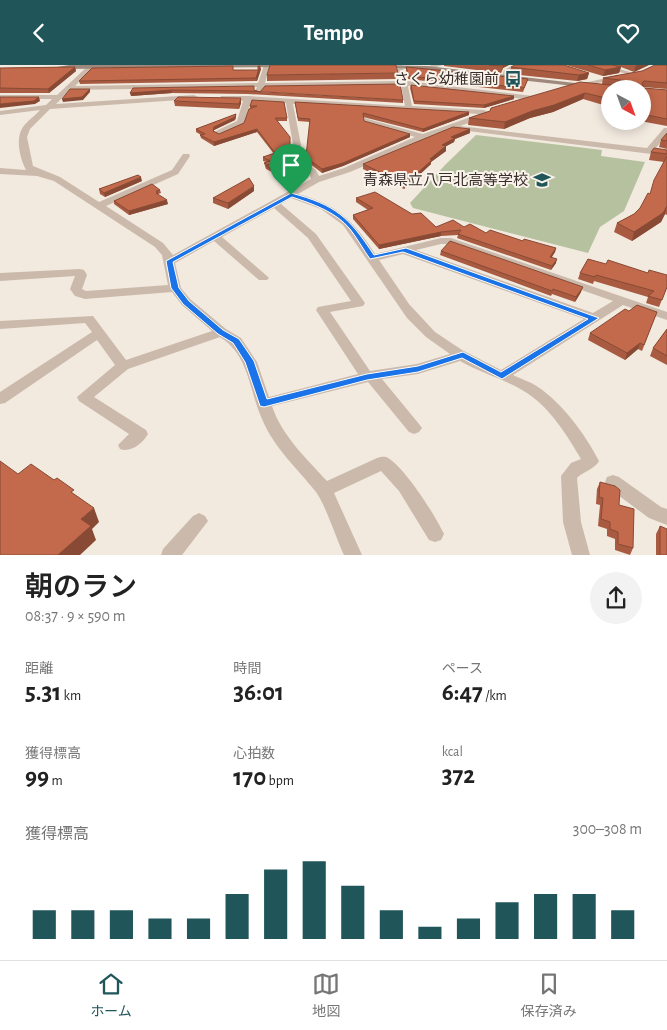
<!DOCTYPE html>
<html lang="ja">
<meta charset="utf-8">
<style>
:root{--surface:#fff;--page:#f2f2f2;--text:#222;--muted:#767676;--line:#e0e0e0;--accent:#20565a}
body{margin:0;font-family:"Alegreya Sans","Noto Sans JP",sans-serif;background:var(--page);color:var(--text);height:100vh;display:flex;flex-direction:column;font-size:19px;white-space:nowrap}
*{box-sizing:border-box;margin:0}
p{font-size:16px;color:var(--muted)}
.icon{flex:none;width:28px;height:28px;fill:none;stroke:currentColor;stroke-width:2;stroke-linecap:round;stroke-linejoin:round}
.map{position:relative;height:490px;overflow:hidden}
.panel{display:flex;flex-direction:column;background:var(--surface);flex:1}
.panel>*{flex:none}
.needle{width:32px;rotate:139deg}
.controls{position:absolute;left:601px;top:15px;display:grid;gap:10px}
.controls a{display:grid;place-items:center;width:50px;height:50px;border-radius:50%;background:var(--surface);box-shadow:0 2px 12px #0003;font-size:25px}
.pin{position:absolute;display:grid;place-items:center;width:42px;height:42px;color:#fff;margin:-51px -21px;border-radius:50% 50% 50% 0;rotate:-45deg;box-shadow:0 0 5px #0007}
.pin .icon{rotate:45deg}
.round{display:grid;place-items:center;flex:none;width:52px;height:52px;border-radius:26px;background:var(--page)}
.headline{display:flex;align-items:center;justify-content:space-between;height:85px;padding:0 25px}
h1{font-size:28px;font-weight:600;line-height:38px}
.metrics{display:grid;grid-template-columns:repeat(3,1fr);gap:8px;height:85px;padding:5px 25px}
.metrics div{display:grid;align-content:center}
.metrics b{font-size:25px;font-weight:600}
.metrics small{font-size:14px;font-weight:400}
.metrics p{font-size:14px}
.chart{height:140px;padding:10px 25px}
.chart p{display:flex;justify-content:space-between}
.chart svg{width:100%;height:90px;margin-top:5px;stroke:var(--accent);stroke-width:6}
header{display:flex;justify-content:space-between;align-items:center;height:65px;padding:0 25px;background:var(--accent);color:#fff;font-size:22px;font-weight:600}
.tabs{display:flex;justify-content:space-around;align-items:center;height:70px;border-top:1px solid var(--line);background:var(--surface);font-size:14px;color:var(--muted)}
.tabs a{display:grid;justify-items:center;gap:2px}
.tabs .selected{color:var(--accent)}
.map>svg:first-child{display:block}
</style>
<header><svg class="icon" aria-label="back" viewBox="0 0 24 24"><path d="M15 5l-7 7 7 7"/></svg>Tempo<svg class="icon" aria-label="heart" viewBox="0 0 24 24"><path d="M12 20l-8-8c-3-5 5-10 8-4 3-6 11-1 8 4z"/></svg></header>
<div class="map">
<svg width="667" height="490" viewBox="0 0 667 490">
<rect width="100%" height="100%" fill="#f2e9df"/>
<path fill="#b6c29f" d="M476,70L602,85L601,91L645,97L624,146L600,162L588,188L413,143L410,138L446,99Z"/>
<g fill="none" stroke-linecap="round" stroke-linejoin="round">
<path fill="#cbbaab" fill-rule="evenodd" d="M89,0H96L75,21L258,18L264,0H270L265,18L400,16L397,1L402,0L407,16L533,31L537,33L533,35L408,21L412,41L484,45L488,47L486,52L460,61L647,83L664,63H667V70L655,84L667,85V91L452,64L350,107L319,117L298,129C337,140 353,155 375,189L441,173H451L667,247V255L623,240L513,310C521,314 531,317 538,322C563,339 585,369 599,396C595,404 584,406 577,413L581,457L590,490H572L563,457L561,411L571,398L581,394C567,370 550,343 527,328C507,315 481,308 460,296L418,309L382,314L419,359L422,363L419,367L414,369L409,367L368,317L272,341C282,371 306,393 327,416L377,393C381,392 385,391 388,393C406,404 435,450 444,469L441,475L435,477L429,475L399,426L381,406L334,428L362,490H344C336,473 326,441 316,427C297,403 274,383 262,354C249,325 249,290 220,272L128,304L94,332L146,365L148,369C143,378 131,388 120,384L118,380L129,369L79,336L77,332L115,300L97,275L5,338L0,339V327L92,267L85,258L0,264V256L93,251L126,295L212,266L182,240L172,227L85,234L75,231L70,224L75,211L0,216V208L80,204L84,205L87,210L82,224L86,226L168,220L162,190L155,182L54,116L37,111L0,109V103L26,105C20,94 15,73 23,62C27,56 35,51 40,45L0,50V46L46,40L52,34H0V30H57ZM401,20L405,41L248,31H221L220,33L224,35L243,36L237,56L216,66L215,68L219,70L244,59L251,37L286,38L293,80L291,94L309,108L311,114L173,190L163,178L106,141L178,109L190,91L189,89H183L172,105L99,137L60,112L33,101L27,72L30,64L50,44L194,34L198,32L194,30L56,39L70,25L257,22L255,26L259,28L261,27L264,22ZM293,39L479,49L423,69L364,53V57L415,72L344,103L319,111L316,105L299,93L301,80ZM291,133L321,144L343,160L407,253L426,272L450,289L417,299L370,306L330,247L363,241L365,238L316,169L281,139ZM274,143L308,173L351,236L318,242L316,245L358,309L269,332L257,297L241,273L226,264L190,234L181,223L175,198L214,176L259,215H267L269,213L267,211L222,172ZM441,179H450L613,236L593,248L416,185ZM403,189L584,254L501,305L462,285L435,267L409,239L379,195Z
M432,0H443L427,5L424,3Z
M513,0H521L509,7L506,12H502L504,5Z
M596,0H606L640,10L637,12Z
M619,10L622,12L621,13L570,24L567,22Z
M613,410L619,412L661,442L667,444V460L649,453L607,422L605,417L607,412Z
M199,448L205,451L208,456L182,490H161L163,484L193,451Z"/>
<path fill="#9e897c" fill-rule="evenodd" d="M284,0L281,2L60,4L57,2L69,0Z
M378,0L427,1L627,24L610,25L427,5L381,2Z"/>
</g>
<path fill="#a85b41" d="M444,0H509L503,3L501,8L444,1Z
M566,0H649L634,7L621,2L619,8L603,11Z
M667,0V24L643,22L644,23L667,25V61L640,56H642V24H610V42L583,34L553,47L530,53L504,64L468,60L469,53L602,19L603,13L642,6Z
M75,2L76,6L49,28H0V3Z
M406,2L528,14L523,27L408,14L406,5Z
M511,2L589,8L587,14L577,16L510,9Z
M261,4L257,16L80,19L79,16L233,5H258Z
M398,8V14L267,16V10Z
M411,20L514,34L484,43L414,39L410,23Z
M133,23L254,25L260,27L403,35V38L248,29L172,28L131,31Z
M252,35L287,53V56H277L290,92L306,108L287,115L266,104L264,98L266,97L263,96V92L274,89L257,67L214,81L201,73L200,70H201L196,67V64L236,49V52L235,55L214,65V66L219,69L244,58L250,44V41Z
M174,36L241,38L239,44L175,41Z
M295,37L469,50L423,67L363,52L364,56L410,72L343,101L322,108L301,92V89L306,91L310,57L298,56Z
M470,64V68L455,74L454,77L446,81V86L431,97V99L404,124L363,104V99Z
M667,68V84L659,82L661,75Z
M667,85V150L665,149L661,157L632,176L614,167L617,158L634,149L640,143L650,129L664,97L649,95L651,87Z
M142,116L105,132L100,129L99,124Z
M160,125L161,128L158,129L168,139L129,150L114,139V136Z
M254,126L228,144L213,138V133Z
M356,133L412,149L436,162H464L486,168L556,183L555,187L552,192L556,198L551,205L457,173L458,170L441,171L379,184L353,154V150L368,145L356,137Z
M441,186L581,227L575,237L552,229L551,231L440,190Z
M588,194L667,222L659,242L646,238L648,232L594,216L593,219L578,214L580,208Z
M629,246L657,247L642,286L638,284L625,295L588,275L590,268Z
M667,264V300L650,291L653,283Z
M600,417L619,440L633,483L630,490L615,485V474L607,471V464L598,461L600,440L596,439L597,424Z
M660,461L667,490H656V469Z"/>
<path fill="#884a35" d="M503,0H509L503,3L501,8Z
M637,0H649L634,7L636,0Z
M260,1L261,4L257,16L256,13Z
M75,2L76,6L49,28L48,24Z
M621,2L619,8L603,11L605,5Z
M589,8L587,14L577,16L579,10Z
M90,24V27L83,35L63,37L62,34Z
M171,25L172,28L131,31L130,28Z
M585,28L583,34L553,47L530,53L504,64L505,57L532,46Z
M514,31V34L484,43V40Z
M39,32L40,36L35,39L0,43V39Z
M241,33V38L239,44V39Z
M469,47V50L423,67V64Z
M236,49V52L235,55L214,65L213,69V66L214,62Z
M257,64V67L214,81V77Z
M470,64V68L455,74L454,77L441,84L442,80L451,72Z
M410,69V72L343,101L322,108V104Z
M446,81V86L431,97V99L404,124L405,119L430,94Z
M306,104V108L287,115V112Z
M141,112L142,116L105,132L104,128Z
M254,121V126L228,144V138Z
M167,135L168,139L129,150V146Z
M667,141L665,149L661,157L632,176L634,167Z
M441,167V171L379,184V180Z
M556,183L555,187L549,196L550,192Z
M557,194L556,198L551,205L552,201Z
M583,222L581,227L575,237L576,232Z
M640,278L638,284L625,295L627,288Z
M94,443L99,457L92,464L96,475L80,490H58L81,454Z"/>
<path fill="#c36a4c" stroke="#884a35" d="M270,0H396L398,8L267,10Z
M489,0H503L502,1Z
M515,0H564L589,8L579,10L511,2Z
M588,0H612L621,2L605,5Z
M655,0H667V18L644,16L642,18L644,23L667,25V54L642,49V24H610V34L585,28L554,40L532,46L505,57L469,53L490,46L491,43L580,17L611,20L629,19L631,18L629,16L603,13L642,6Z
M233,1V5H258V1H260L256,13L79,16L92,3Z
M75,2L48,24L0,23V3Z
M406,2L427,4L528,14L524,23L409,11Z
M400,19L403,35L248,26L171,25L130,28L133,23L254,21V25L260,27L265,21Z
M411,20L514,31L484,40L414,36Z
M70,24H90L82,32L62,34Z
M0,32H39L34,36L0,39Z
M178,32L241,33L239,39L174,36Z
M252,35L284,37L287,53H275L290,72V92L306,104L287,112L266,101L269,100L264,98L270,96L263,92L275,88L257,64L214,77L200,70L205,69L196,64L236,49L235,52L214,62L213,66L219,69L244,58L249,44L257,41H250Z
M295,37L469,47L423,64L363,48L364,56L410,69L343,98L322,104L301,89V86L306,91L310,54L298,53Z
M453,62L470,64L451,72L455,73L442,80L446,81L430,94L432,95L405,119L363,99Z
M667,68V76L661,75Z
M654,83L667,85V89L651,87Z
M667,91V141L663,148L634,167L617,158L634,149L640,143L648,128L650,129L654,115Z
M138,110L141,112L104,128L99,124Z
M249,113L254,121L228,138L213,133Z
M152,119L160,125L156,126L158,128H156L167,135L129,146L114,136Z
M375,127L412,149L421,148L436,162L453,155L464,162L470,159L486,168L490,165L523,176L524,174L556,183L550,192L557,194L552,201L458,169L461,165L441,167L379,180L353,150L373,143L356,133Z
M450,176L583,222L576,232L553,224L552,226L441,186Z
M588,194L606,199L608,195L648,208L649,205L667,210V222L662,235L648,231L654,226L596,210L595,212L580,208Z
M637,240L657,247L644,280L640,278L627,288L590,268L625,244L629,246Z
M667,264V291L653,283Z
M0,396L18,409L31,399L54,415L57,413L74,425L71,427L94,443L81,454L91,461L58,490H0Z
M600,417L615,421L620,425L619,440L634,444L633,483L618,479V467L610,464V457L601,454L603,433L599,432Z
M660,461L667,464V490H660Z"/>
<path fill="#1a73e8" stroke="#fff" fill-rule="evenodd" d="M291,128C336,140 349,152 374,190L406,183L599,253L502,314L462,293L418,307L367,315L264,342L260,341L245,297L233,278L218,269L183,239L171,223L166,196ZM292,132C313,139 336,147 350,164C357,173 363,184 370,194L403,187L588,254L501,307L463,287L418,301L367,309L267,334L254,296L239,274L223,265L189,236L179,223L173,197Z"/>
<defs>
<g id="bus-bare" transform="scale(1.35)"><path d="M-5-6H5V4H4V6H2V4H-2V6H-4V4H-5ZM-3.5-4V0h7V-4ZM-3.5 1.2v1.5H-2V1.2ZM2 1.2v1.5H3.5V1.2Z" fill="#20565a" stroke="#faf3ec" stroke-width="2.5" paint-order="stroke"/></g>
<g id="school-bare" transform="scale(1.35)"><path d="M0-5L7-2L0 1L-7-2ZM-4 1L0 2.5L4 1V4Q0 6-4 4Z" fill="#20565a" stroke="#faf3ec" stroke-width="2.5" paint-order="stroke"/></g>
</defs>
<g fill-rule="evenodd">
<use href="#bus-bare" x="513" y="14"/>
<use href="#school-bare" x="542" y="115"/>
</g>
<g text-anchor="middle" stroke-width="4" stroke-linejoin="round" paint-order="stroke">
<g font-size="15" fill="#392f2a" stroke="#faf3ec" text-anchor="end">
<text x="499" y="19">さくら幼稚園前</text>
<text x="528" y="120">青森県立八戸北高等学校</text>
</g>
</g>
</svg>
<div class="controls">
<a><svg class="needle" viewBox="-14 -14 28 28"><path d="M0-13l5 13h-10z" fill="#e53935"/><path d="M0 13l5-13h-10z" fill="#767676"/></svg></a>
</div>
<div class="pin" style="left:291px;top:130px;background:#1e9e55"><svg class="icon" aria-label="arrive" viewBox="0 0 24 24"><path d="M6 21V4h12l-3 4 3 4H6"/></svg></div>
</div>
<section class="panel">
<div class="headline"><div><h1>朝のラン</h1><p>08:37 · 9 × 590 m</p></div><a class="round"><svg class="icon" aria-label="share" viewBox="0 0 24 24"><path d="M12 15V3M7 8l5-5 5 5M5 13v7h14v-7"/></svg></a></div>
<div class="metrics">
<div><p>距離</p><b>5.31<small> km</small></b></div>
<div><p>時間</p><b>36:01</b></div>
<div><p>ペース</p><b>6:47<small> /km</small></b></div>
</div>
<div class="metrics">
<div><p>獲得標高</p><b>99<small> m</small></b></div>
<div><p>心拍数</p><b>170<small> bpm</small></b></div>
<div><p>kcal</p><b>372</b></div>
</div>
<div class="chart"><p><span>獲得標高</span>300–308 m</p>
<svg viewBox="0 0 160 44" preserveAspectRatio="none"><path d="M5 44V30M15 44V30M25 44V30M35 44V34M45 44V34M55 44V22M65 44V10M75 44V6M85 44V18M95 44V30M105 44V38M115 44V34M125 44V26M135 44V22M145 44V22M155 44V30"/></svg>
</div>
</section>
<nav class="tabs">
<a class="selected"><svg class="icon" aria-label="home" viewBox="0 0 24 24"><path d="M3 11l9-7 9 7M6 9v11h12V9"/></svg>ホーム</a>
<a><svg class="icon" aria-label="map" viewBox="0 0 24 24"><path d="M3 6l6-2 6 2 6-2v14l-6 2-6-2-6 2zM9 4v14M15 6v14"/></svg>地図</a>
<a><svg class="icon" aria-label="saved" viewBox="0 0 24 24"><path d="M7 4h10v16l-5-4-5 4z"/></svg>保存済み</a>
</nav>
